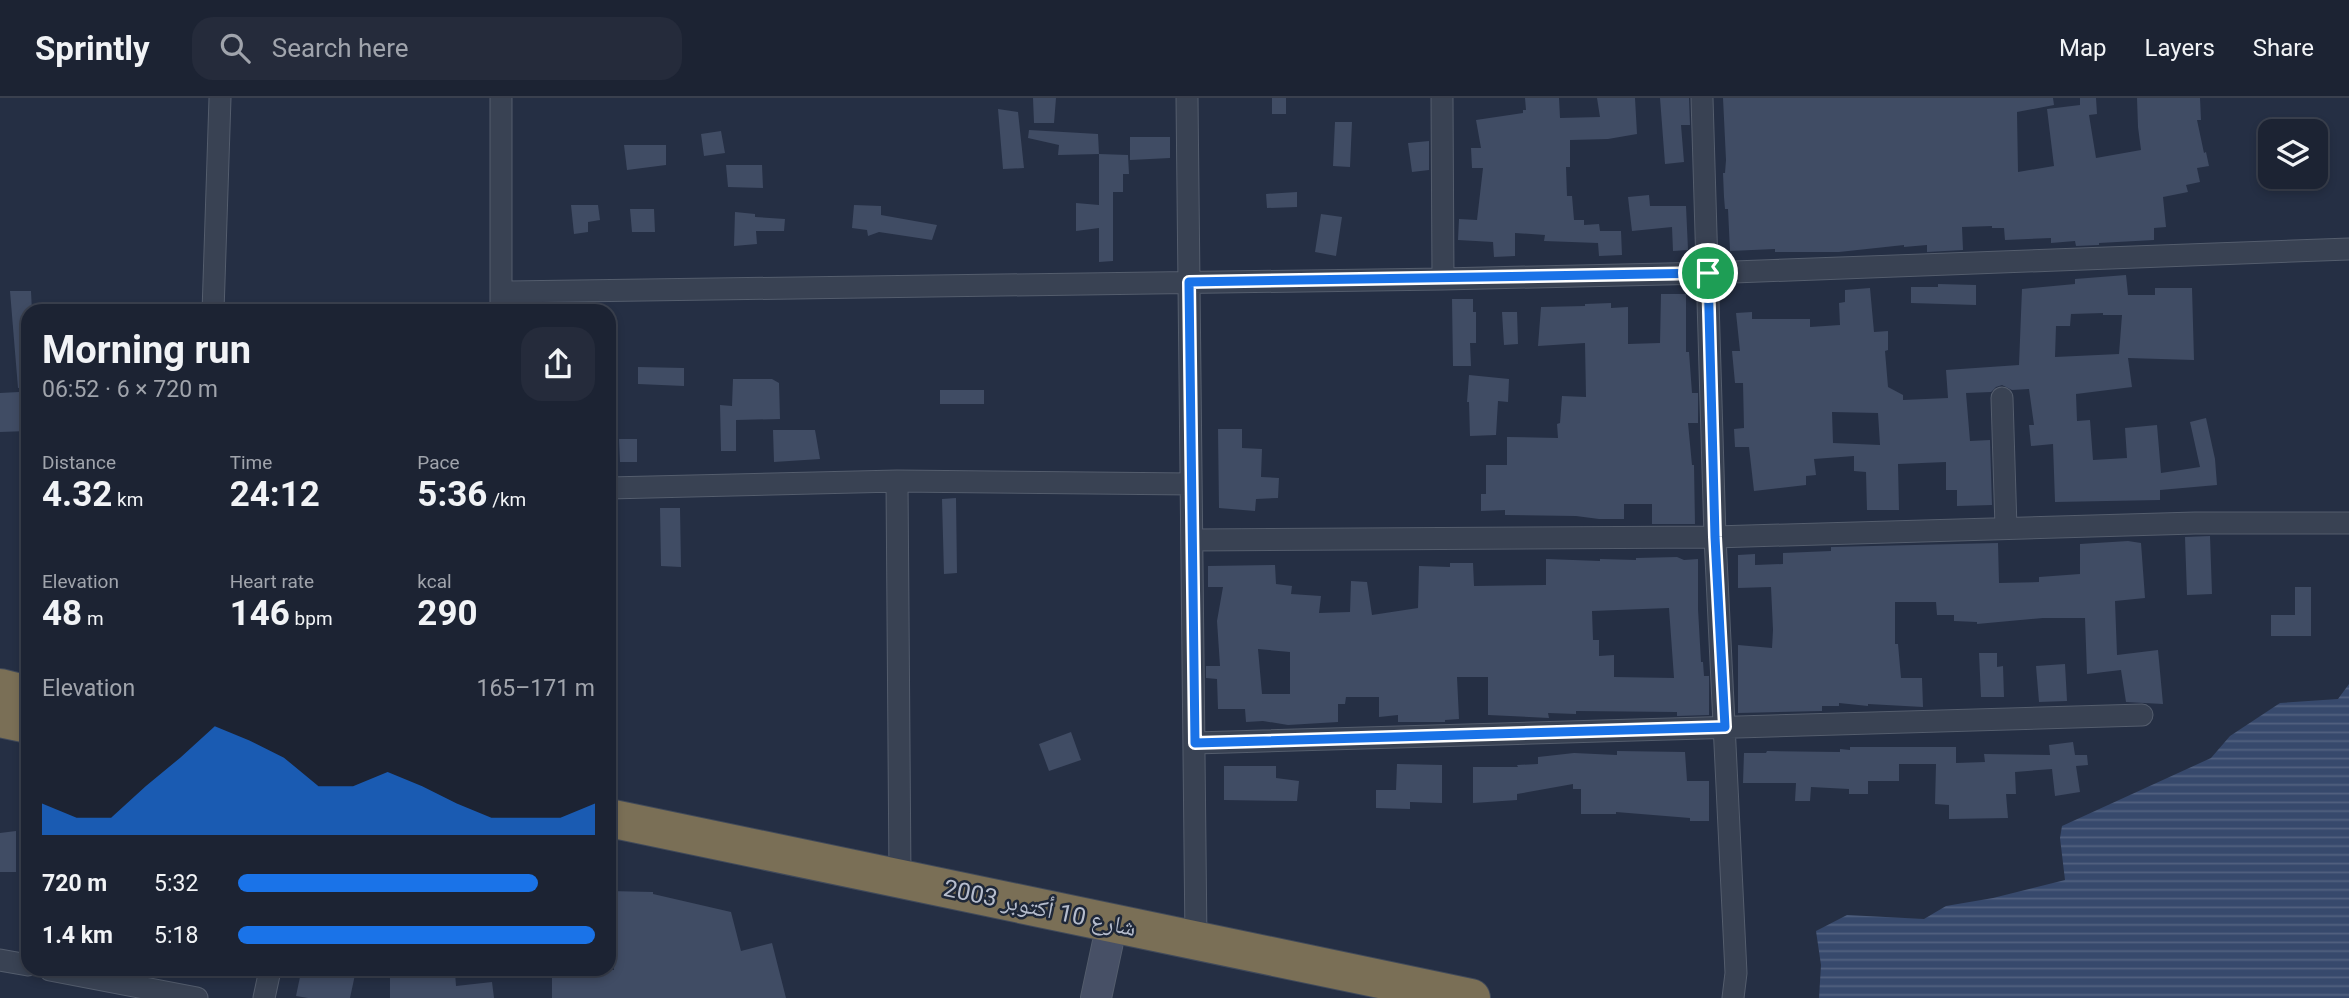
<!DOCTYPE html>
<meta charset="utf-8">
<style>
:root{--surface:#1c2333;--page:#252b3b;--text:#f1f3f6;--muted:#a0a4ac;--line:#3a404e;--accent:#1a73e8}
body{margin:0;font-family:Roboto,"Noto Naskh Arabic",sans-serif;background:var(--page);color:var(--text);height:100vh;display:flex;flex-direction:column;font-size:26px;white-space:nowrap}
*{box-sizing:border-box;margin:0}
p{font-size:23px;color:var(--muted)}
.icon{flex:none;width:38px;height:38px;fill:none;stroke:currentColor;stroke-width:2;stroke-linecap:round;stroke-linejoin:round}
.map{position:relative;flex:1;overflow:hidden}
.drawer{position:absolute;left:21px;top:206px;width:595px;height:672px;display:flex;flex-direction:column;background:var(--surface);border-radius:21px;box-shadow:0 4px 10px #0003,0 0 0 2px var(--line)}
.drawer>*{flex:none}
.tools{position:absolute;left:2258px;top:21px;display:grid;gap:14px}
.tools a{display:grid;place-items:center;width:70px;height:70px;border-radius:14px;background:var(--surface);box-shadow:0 4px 10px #0003,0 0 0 2px var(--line);font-size:35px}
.pin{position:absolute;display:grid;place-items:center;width:60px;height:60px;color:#fff;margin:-30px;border:4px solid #fff;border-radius:50%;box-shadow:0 2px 7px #0007}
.round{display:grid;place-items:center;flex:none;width:74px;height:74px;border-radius:21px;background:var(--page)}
.overview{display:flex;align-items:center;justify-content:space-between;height:119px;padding:0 21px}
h1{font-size:38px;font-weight:700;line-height:52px}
.figures{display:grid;grid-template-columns:repeat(3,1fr);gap:10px;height:119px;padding:7px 21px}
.figures div{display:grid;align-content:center}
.figures b{font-size:35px;font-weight:700}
.figures small{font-size:19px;font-weight:400}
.figures p{font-size:19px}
.chart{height:196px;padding:14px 21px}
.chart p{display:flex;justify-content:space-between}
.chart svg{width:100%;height:126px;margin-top:7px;fill:var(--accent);opacity:.7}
ul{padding:0 21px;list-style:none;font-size:23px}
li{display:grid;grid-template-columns:112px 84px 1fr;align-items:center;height:52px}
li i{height:18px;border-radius:9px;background:var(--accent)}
header{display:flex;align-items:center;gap:42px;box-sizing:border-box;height:98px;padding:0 35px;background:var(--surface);border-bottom:2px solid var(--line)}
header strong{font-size:33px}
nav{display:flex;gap:38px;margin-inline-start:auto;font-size:24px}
.search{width:490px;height:63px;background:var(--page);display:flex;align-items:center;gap:18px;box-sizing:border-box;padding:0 24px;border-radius:21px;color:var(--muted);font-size:26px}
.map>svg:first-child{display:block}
</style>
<header>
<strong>Sprintly</strong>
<div class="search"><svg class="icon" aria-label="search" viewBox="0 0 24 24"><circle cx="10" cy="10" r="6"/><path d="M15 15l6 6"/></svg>Search here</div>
<nav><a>Map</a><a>Layers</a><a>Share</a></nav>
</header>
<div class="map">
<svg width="2349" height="900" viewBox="0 0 2349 900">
<defs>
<pattern id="water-rules" width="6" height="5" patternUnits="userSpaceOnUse" patternTransform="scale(1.75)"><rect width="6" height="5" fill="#37496c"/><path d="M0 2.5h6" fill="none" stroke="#526180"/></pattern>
</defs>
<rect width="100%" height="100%" fill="#252f44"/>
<path fill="url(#water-rules)" d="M2349,586V900H1819L1821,867L1816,833L1847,817L1924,821L1946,808L1993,800L2065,782L2060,740L2062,728L2211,660L2230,638L2280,605L2338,601Z"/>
<path fill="#404c64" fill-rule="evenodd" d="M1033,0H1056L1054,25H1034Z
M1272,0H1286V16H1272Z
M1525,0H1559L1560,20L1600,19L1597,0H1635L1637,36L1608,41L1570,42V69H1566L1567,98H1572L1574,122H1584V127L1599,126L1600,133H1621L1622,157L1599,158L1598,145L1544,143L1545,137L1515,135V158L1494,159L1493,144L1458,142L1459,121L1477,122L1483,70H1472L1471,50H1481L1476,22L1523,15V12H1526Z
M1660,0H1689L1690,27H1681L1684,64L1665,66Z
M1723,0H2053L2054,7L2017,14L2018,74L2054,68L2047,11L2080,7V0H2096L2097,16L2089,17L2096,60L2141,52L2138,29L2137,0H2200L2201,22H2197L2204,55L2206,54L2209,68L2197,70L2200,84L2186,87L2188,94L2163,99L2166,129L2154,130V142L2099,145V147L2076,148L2075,143L2051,145V140L2005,142L2004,130H1992V128L1962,129L1963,152L1927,154V147L1904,149V147L1839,154H1775V151L1730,153L1728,111H1725L1724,99L1723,75H1725L1726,62Z
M998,11L1018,14L1024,70L1003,71Z
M1335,24H1352L1350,69L1333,68Z
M1029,32L1098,36L1099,56L1058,57L1059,47L1028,40Z
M721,33L725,55L704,58L701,36Z
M1130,39H1170V60L1130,62Z
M1429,43V72L1412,74L1408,45Z
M624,47H666V67L627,72Z
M1099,56L1128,57L1129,76H1123V94H1113V163L1099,164V130L1076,133V105L1099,107Z
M726,67H762L763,90L728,89Z
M1297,94V109L1267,110L1266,96Z
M1649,97L1650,108H1686L1688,152L1673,153L1672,129L1632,133L1628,99Z
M571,107H598L600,122L588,124V134L574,136Z
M854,107L881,108V117L937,127L932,142L879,134L868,138L867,132L852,130Z
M630,111H654L655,134H632Z
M735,114L755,116V119L785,121L784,133H756L757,146L734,148Z
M1321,116L1342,119L1336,158L1315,154Z
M2126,177L2128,197H2155V190H2192L2194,262L2128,260L2132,289L2076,296L2077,323L2090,322L2093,362L2127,360L2125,330L2157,327L2161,375L2200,369L2190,324L2206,320L2215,361L2217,387L2160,392V402L2055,404L2053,346L2031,348L2029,327H2034L2029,291L2012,292L2002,287L1996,289L1991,294L1966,295L1970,343L1990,342L1992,407L1957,408V392H1946V364L1898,366L1899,412H1867L1866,374L1854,373V358L1814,361L1816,377L1806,378V387L1754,393L1749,349H1735L1734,331L1744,330L1743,285H1735L1732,253H1740L1736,215L1752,214V221H1810V229L1840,227L1839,205L1845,204V192L1870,190L1874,234L1888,233V252L1885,253L1888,289L1903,297V302L1948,300L1946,272L2019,267L2022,191L2075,186V181ZM2103,215V217H2122L2119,256L2055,259L2056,228H2070L2071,216ZM1832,314L1878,315L1880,347L1833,345Z
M1938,186L1976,187V207L1911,205V189H1938Z
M10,193H31L32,214H28V289L18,290Z
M1661,196H1686V254H1689L1692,295H1698V325H1688L1692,367H1694L1695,426H1652V406H1624V421H1599L1576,418L1505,417V412L1481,413V396H1486V367H1507V339L1558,340L1557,326L1560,325L1562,298L1586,299L1585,245L1538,248L1541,209L1585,208V206L1611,205V210L1628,209V246L1660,245Z
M1452,201H1473V214H1476V245H1470L1471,268H1453Z
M1502,214H1517L1518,246L1504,247Z
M638,269L684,270V288L638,286Z
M1469,277L1509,281L1508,304L1498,303L1496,337L1470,338L1469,304H1467Z
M733,281H772L779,285L780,321L736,322V353H721L720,307L732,308Z
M940,292H984V306H940Z
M19,294V304H28V333L0,334V295Z
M1218,331H1242V350L1262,351L1261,379L1279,380L1278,400L1256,401L1255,413L1219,410Z
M773,332H815L820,361L774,364Z
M619,341H637V364H620Z
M956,400L957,475L944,476L942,401Z
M660,410H680L681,469L661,468Z
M2210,438L2212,496L2187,497L2185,439Z
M2128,443L2141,445L2145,500L2115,503L2117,557L2158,552L2163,606L2126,604L2121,572L2087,576L2085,520H2043L1977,526V524L1954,523V517H1937L1936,504H1895V546H1898L1901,580H1922L1923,609L1868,606V608L1839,605V608H1822V613L1738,615V547L1772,550L1773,532L1771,489L1738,490V457L1755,456V467L1783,466V455L1831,453V449L1998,445L1999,485L2039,484V479L2080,476V446Z
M1677,459L1684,462L1698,461V511L1701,564H1703L1704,578H1709V617L1677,618V614L1576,613V616L1548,615L1549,620L1488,617V579H1457L1459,621L1445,622V624H1398V617L1379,619V599H1346L1345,606H1338V624L1288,627L1263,623L1246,624L1245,611H1218L1217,581L1206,580V568H1220L1217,523L1223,489H1208V468L1275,467L1276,486L1292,488L1291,496L1321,498L1319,515L1350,514L1351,483L1367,484L1372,517L1418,510L1419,468L1450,469V465H1473L1474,488L1546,487V461L1600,463V461L1636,462V460ZM1669,510L1674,580L1614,579V557L1599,558V542H1593L1592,513ZM1258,551L1290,554V596H1262Z
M2295,489H2311V538H2271V517H2295Z
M1979,555H1997V569L2003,568L2004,599H1981Z
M2065,566L2067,603L2039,604L2036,568Z
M1071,634L1081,662L1049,673L1039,646Z
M2073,644L2075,657H2087L2088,667L2076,668L2080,694L2055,698L2052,671L2015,674L2016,696H2006L2008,720L1949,721V707L1935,706L1936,666H1899V683H1868V696H1849V691L1811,689L1810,703H1795L1796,685H1743L1744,655H1766L1767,653L1840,654V651L1850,652V649H1956V665L1985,664L1984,656L2050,657L2049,647Z
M1617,653L1685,654L1687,683H1709V723H1690V720L1616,714V716H1581V691H1573V686L1517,696V702L1473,705V669H1518L1517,667L1538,666V659L1574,655L1617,657Z
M1397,666L1442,667V705L1410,704V711L1376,710V692H1396Z
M1224,668H1276V680L1299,683L1297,703L1224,702Z
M16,733V774H0V735Z
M609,793L653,794V796L731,814L741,853L772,845L786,900H552V876L578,875V872H614L613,836H609Z
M329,872H356L350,900H308L296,898L301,874L329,879Z
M390,872H423V877L455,874L456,888L492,884L494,900H390Z"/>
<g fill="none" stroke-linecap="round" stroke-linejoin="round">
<g stroke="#545d6d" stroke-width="23">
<path id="street" d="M1187,0L1196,843
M1442,0L1443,181
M1702,0L1715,439L1736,875L1733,900
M501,194L1443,181L1708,175L2349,151
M213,214L220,0
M501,214V0
M2002,300L2006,430
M897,383L900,781
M609,390L897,383L1191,386
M1192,442L1715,439L2195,425H2349
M1195,645L2142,617
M0,862L28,867
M50,872L197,900
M264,900L270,872"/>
</g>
<g stroke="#545d6d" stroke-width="32">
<path id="secondary" d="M1096,900L1112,825"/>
</g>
<g stroke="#414a5a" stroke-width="40">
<path id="highway" d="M0,590L28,597
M0,620L28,626
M609,720L1471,900"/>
</g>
<use href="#street" stroke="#394253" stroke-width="21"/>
<use href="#secondary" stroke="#475066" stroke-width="30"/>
<use href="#highway" stroke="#7a6f56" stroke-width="38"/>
</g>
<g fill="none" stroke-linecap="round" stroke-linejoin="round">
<g stroke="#fff" stroke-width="14">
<path id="route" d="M1708,175L1715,439L1725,629L1195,645L1189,184Z"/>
</g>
<use href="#route" stroke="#1a73e8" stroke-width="9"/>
</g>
<g text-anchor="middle" stroke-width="5" stroke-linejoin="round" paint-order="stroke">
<g font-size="24" fill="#b6bdcd" stroke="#1e2738">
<text transform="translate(1040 810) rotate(12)" y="8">شارع 10 أكتوبر 2003</text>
</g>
</g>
</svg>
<div class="tools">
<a><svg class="icon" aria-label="layers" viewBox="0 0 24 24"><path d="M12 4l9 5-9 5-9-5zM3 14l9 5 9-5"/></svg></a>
</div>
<div class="pin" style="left:1708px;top:175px;background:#1e9e55"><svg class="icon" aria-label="arrive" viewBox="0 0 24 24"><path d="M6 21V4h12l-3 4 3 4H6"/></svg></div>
<section class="drawer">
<div class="overview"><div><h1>Morning run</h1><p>06:52 · 6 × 720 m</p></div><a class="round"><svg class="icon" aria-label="share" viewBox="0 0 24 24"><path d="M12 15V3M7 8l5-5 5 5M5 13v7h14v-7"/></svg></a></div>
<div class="figures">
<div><p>Distance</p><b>4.32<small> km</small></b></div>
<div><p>Time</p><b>24:12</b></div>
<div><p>Pace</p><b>5:36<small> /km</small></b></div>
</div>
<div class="figures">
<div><p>Elevation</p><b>48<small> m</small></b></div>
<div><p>Heart rate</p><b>146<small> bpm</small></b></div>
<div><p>kcal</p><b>290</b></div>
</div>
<div class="chart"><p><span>Elevation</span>165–171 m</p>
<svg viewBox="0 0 160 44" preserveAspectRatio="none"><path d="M0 44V33L10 38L20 38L30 27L40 17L50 6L60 11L70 17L80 27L90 27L100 22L110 27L120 33L130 38L140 38L150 38L160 33V44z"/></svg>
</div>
<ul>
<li><b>720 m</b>5:32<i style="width:84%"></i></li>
<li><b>1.4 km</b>5:18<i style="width:100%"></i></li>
</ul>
</section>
</div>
